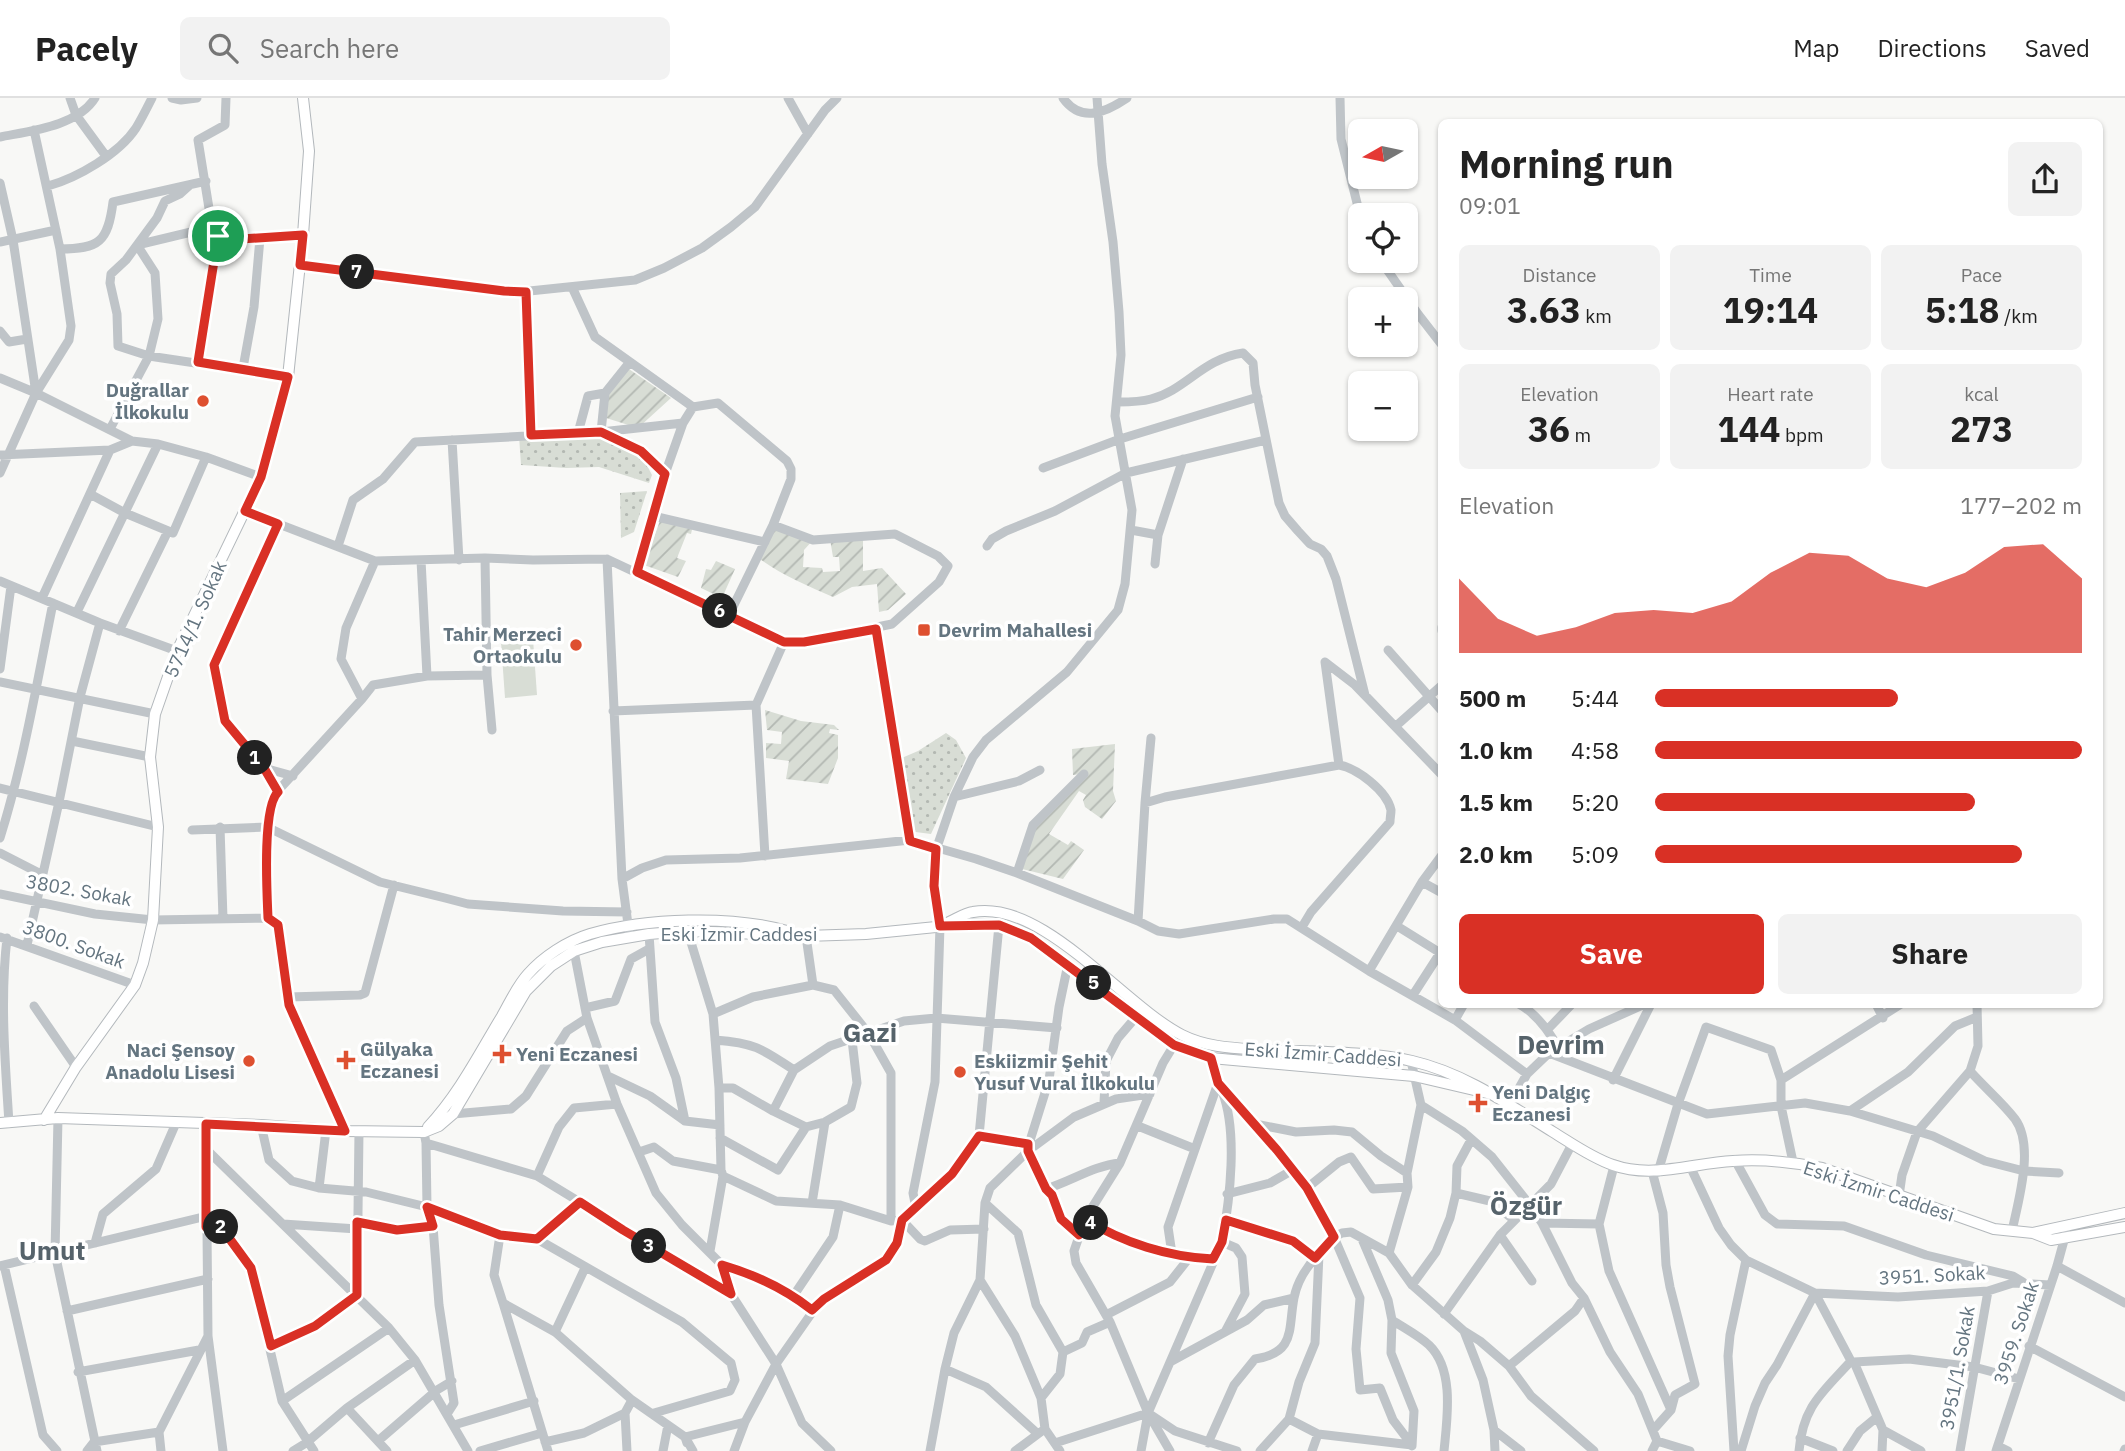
<!DOCTYPE html>
<meta charset="utf-8">
<style>
:root{--surface:#fff;--page:#f2f2f2;--text:#222;--muted:#767676;--line:#e0e0e0;--accent:#d93025}
body{margin:0;font-family:"IBM Plex Sans",sans-serif;background:var(--page);color:var(--text);height:100vh;display:flex;flex-direction:column;font-size:26px;white-space:nowrap}
*{box-sizing:border-box;margin:0}
p{font-size:23px;color:var(--muted)}
.icon{flex:none;width:38px;height:38px;fill:none;stroke:currentColor;stroke-width:2;stroke-linecap:round;stroke-linejoin:round}
.map{position:relative;flex:1;overflow:hidden}
.panel{position:absolute;left:1438px;top:21px;width:665px;height:889px;display:flex;flex-direction:column;background:var(--surface);border-radius:10px;box-shadow:0 2px 5px #0004}
.panel>*{flex:none}
.needle{width:46px;rotate:261deg}
.tools{position:absolute;left:1348px;top:21px;display:grid;gap:14px}
.tools a{display:grid;place-items:center;width:70px;height:70px;border-radius:10px;background:var(--surface);box-shadow:0 2px 5px #0004;font-size:35px}
.pin{position:absolute;display:grid;place-items:center;width:60px;height:60px;color:#fff;margin:-30px;border:4px solid #fff;border-radius:50%;box-shadow:0 2px 7px #0007}
.km{position:absolute;width:35px;height:35px;margin:-18px;border-radius:50%;background:#222;color:#fff;font-size:19px;line-height:35px;text-align:center}
.round{display:grid;place-items:center;flex:none;width:74px;height:74px;border-radius:10px;background:var(--page)}
.summary{display:flex;align-items:center;justify-content:space-between;height:119px;padding:0 21px}
h1{font-size:38px;font-weight:800;line-height:52px}
.stats{display:grid;grid-template-columns:repeat(3,1fr);gap:10px;height:119px;padding:7px 21px}
.stats div{display:grid;align-content:center;border-radius:10px;background:var(--page);text-align:center}
.stats b{font-size:35px;font-weight:800}
.stats small{font-size:19px;font-weight:400}
.stats p{font-size:19px}
.chart{height:196px;padding:14px 21px}
.chart p{display:flex;justify-content:space-between}
.chart svg{width:100%;height:126px;margin-top:7px;fill:var(--accent);opacity:.7}
.button{display:flex;gap:14px;margin-top:auto;padding:14px 21px}
.button a{flex:1;height:80px;border-radius:10px;background:var(--accent);color:#fff;font-size:28px;font-weight:800;line-height:80px;text-align:center}
.button a+a{background:var(--page);color:var(--text)}
ul{padding:0 21px;list-style:none;font-size:23px}
li{display:grid;grid-template-columns:112px 84px 1fr;align-items:center;height:52px}
li i{height:18px;border-radius:9px;background:var(--accent)}
header{display:flex;align-items:center;gap:42px;box-sizing:border-box;height:98px;padding:0 35px;background:var(--surface);border-bottom:2px solid var(--line)}
header strong{font-size:33px}
nav{display:flex;gap:38px;margin-inline-start:auto;font-size:24px}
.search{width:490px;height:63px;background:var(--page);display:flex;align-items:center;gap:18px;box-sizing:border-box;padding:0 24px;border-radius:10px;color:var(--muted);font-size:26px}
.map>svg:first-child{display:block}
</style>
<header>
<strong>Pacely</strong>
<div class="search"><svg class="icon" aria-label="search" viewBox="0 0 24 24"><circle cx="10" cy="10" r="6"/><path d="M15 15l6 6"/></svg>Search here</div>
<nav><a>Map</a><a>Directions</a><a>Saved</a></nav>
</header>
<div class="map">
<svg width="2125" height="1353" viewBox="0 0 2125 1353">
<defs>
<pattern id="park-dots" width="8" height="8" patternUnits="userSpaceOnUse" patternTransform="scale(1.75)"><rect width="8" height="8" fill="#d8ddd5"/><path d="M2 2h.1M6 6h.1" fill="none" stroke="#b3b8b2" stroke-width="1.8" stroke-linecap="round"/></pattern>
<pattern id="garden-furrows" width="10" height="10" patternUnits="userSpaceOnUse" patternTransform="scale(1.75)"><rect width="10" height="10" fill="#d8ddd5"/><path d="M-1 1l2-2M0 10L10 0M9 11l2-2" fill="none" stroke="#b3b8b2"/></pattern>
</defs>
<rect width="100%" height="100%" fill="#f8f8f6"/>
<path fill="#d8ddd5" d="M533,541L537,597L505,600L501,544Z"/>
<path fill="url(#park-dots)" d="M601,334L642,358L652,377L649,385L599,369L566,370L521,367L519,338Z
M647,393L634,434L621,440L620,395Z
M946,635L956,642L966,660L931,736L908,733L897,662L918,653Z"/>
<path fill="url(#garden-furrows)" d="M626,269L671,300L638,330L603,319L605,295Z
M661,420L693,427L691,436L687,435L677,460L686,463L678,479L644,467Z
M773,427L813,442L804,452L803,469L822,470L823,474L840,473L839,459H833L830,441L863,438V473L882,470L906,496L888,512L879,514L877,486L852,489L833,499C808,488 782,477 760,461Z
M716,463L735,471L722,500L701,490L706,471L711,472Z
M765,612L801,623L834,627L839,632L830,631L829,635L838,637V660L828,686L786,681L789,663L766,660V645L781,646L782,634L767,632Z
M1115,646L1113,693L1116,703L1102,721L1085,709L1083,702L1086,697L1079,693L1049,736L1068,747L1071,743L1084,752L1063,781L1018,770L1033,727L1082,676L1073,677L1072,651Z"/>
<g fill="none" stroke-linecap="round" stroke-linejoin="round">
<g stroke="#b3b8bc" stroke-width="12">
<path id="major" d="M949,824C956,821 965,815 973,814C1043,801 1123,907 1182,937C1208,950 1236,950 1264,952C1310,954 1368,953 1412,963C1464,975 1508,1006 1553,1034C1571,1045 1592,1060 1613,1067C1652,1081 1693,1065 1733,1063C1762,1061 1793,1064 1822,1070L1994,1131L2033,1135L2051,1142L2125,1129
M44,1022L76,969L135,887L143,865L153,822L158,729L150,659L155,616L177,553L261,379L288,279L303,137L309,53L303,0
M0,1025L58,1020L261,1027L345,1033L424,1034L439,1028L453,1016L526,893L551,868L574,853L602,844L649,836L687,833L806,838L866,836L966,826L999,827L1032,840L1174,947L1211,960L1414,978L1491,996
M428,1029C459,996 479,956 502,918C510,904 517,888 528,876C543,859 567,843 590,836C646,820 731,817 787,833
M2033,1135L2125,1115"/>
</g>
<path stroke="#bfc4c8" stroke-width="9" d="M70,0L76,17L106,58
M172,0L181,2L197,0
M788,0L808,36
M1063,0C1081,25 1105,15 1127,0
M1340,0L1341,41L1360,117
M0,39C30,33 78,28 95,0
M0,85L13,142L36,295
M190,87L180,96L165,103L157,120L126,162L111,176L110,185L117,216L118,248L149,258L288,279
M48,88C77,80 119,56 136,30C142,20 147,10 152,0
M212,129L198,42L225,27L226,0
M0,144L56,132
M60,151C99,151 108,144 113,104L206,83
M1381,163L1418,216L1442,247
M300,167L520,194L635,182L664,170L702,150L731,129L755,109L825,12L837,0
M572,189L595,239L693,309L718,305L787,363L791,371V381L773,427L729,517
M526,194L531,337
M0,233L9,244L27,241
M198,264L218,138
M243,270L254,209L260,140
M0,280L36,295L132,343
M1118,304C1129,304 1140,304 1151,301C1186,292 1202,261 1243,255L1253,265L1255,287L1279,405L1285,418L1298,433L1310,446L1321,451L1327,458L1336,481L1365,597
M110,331L149,258L158,221L155,175L137,147L212,129L218,138L226,142L303,137
M601,334L605,295L629,265
M578,335L588,298L605,295
M603,335L641,353L665,376L683,325L693,309
M452,342L459,462
M0,357L110,352L132,343L158,346L206,359L261,379
M1043,370L1120,341L1258,299
M0,375L36,295L69,242L71,228L60,151L34,32
M90,396L125,415L173,435L206,359
M245,413L375,463L485,460L533,462L607,461L784,544
M653,418L765,444
M1131,432L1158,437
M338,448L353,402L383,381L415,344L601,334L683,325
M987,448L992,441L1006,433L1055,413L1126,375L1266,342
M485,460L487,577L492,632
M607,461L622,781L629,834
M421,462L427,578
M375,463L346,530L341,561L362,601L274,697L267,729L380,784L445,800L468,806L563,813L627,814
M1155,466L1158,437L1183,361
M637,474L665,376
M0,483L100,525L177,553
M42,500L110,352
M77,514L158,346
M1442,529V533
M876,531L910,742
M119,533L168,433
M1388,552L1442,613
M1325,564L1355,587L1442,677
M1325,564L1339,667
M0,571L11,488
M0,584L155,616
M362,601L373,587L427,578L487,577
M613,613L756,607
M1396,628L1442,587
M72,643L150,659
M264,670L293,678
M0,690L158,729
M278,694L264,670L225,623L214,567L278,426
M954,699L1019,683L1040,672
M1145,705L1165,699L1339,667C1357,670 1387,693 1391,712C1391,716 1390,720 1390,724L1311,814L1302,829
M220,729L223,821
M192,732L267,729L268,820
M0,740C24,663 37,584 53,505
M0,755L41,776
M765,758L756,607L784,544H804L892,526L939,484L948,468L938,458L895,436L813,442L773,427
M1017,775L1033,727L1084,676
M622,781L642,770L666,762L740,760L910,742L976,761L1017,775L1138,823L1158,833L1179,836L1274,821H1287L1369,873L1455,922L1527,976
M1422,784L1442,795
M0,796L95,816L153,822L268,820L278,827L289,907L345,1033
M1138,823L1145,705L1151,640
M686,828L713,916L719,990L721,1072L723,1078L710,1153
M1397,828L1442,856
M649,836L655,924L676,980L685,1023L720,1027
M806,838L813,887L834,892L869,936L891,975V1123
M0,839L135,887
M7,840C0,901 5,963 9,1025
M27,847L59,704L80,599L100,525
M574,853L587,920L617,1006L656,1095L682,1127L722,1167L731,1196L776,1266L745,1324L734,1353
M1068,866L1059,909L1049,982L1028,1049L1046,1091L1052,1097L1061,1121L1079,1137
M1369,873L1422,784L1442,757
M1413,897L1442,852
M288,899L360,897L365,895L394,787
M1519,906C1537,916 1549,933 1559,951
M1876,906L1883,920
M1977,906L1978,948L1970,973C1984,989 2002,1004 2015,1021C2035,1048 2018,1104 2012,1133
M34,908L76,969
M585,910L615,903L631,861L649,851
M713,916L753,899L813,887
M1455,922L1464,906
M1548,931L1572,906
M715,942C754,945 761,950 794,972
M1549,955L1707,1016L1805,1005L1850,1013L1933,1038L1985,1063L2024,1073L2059,1075
M1211,960L1218,985L1307,1090L1334,1139L1360,1200L1356,1251L1360,1292L1380,1290L1393,1322L1412,1347
M1411,963L1421,1007L1407,1075L1408,1089L1389,1155L1412,1187L1464,1233L1483,1282L1494,1332L1495,1353
M608,978L650,998L685,1023
M1613,982L1651,906
M1781,982L1901,906
M719,990H733L773,1013L806,1029L825,1024L851,1009L857,985L852,942
M1222,993C1238,1033 1230,1101 1222,1144L1148,1315L1175,1333L1237,1353
M1104,1005L1106,963L1118,940L1136,919
M1510,1006L1527,976L1549,955L1589,931L1645,906
M1421,1007L1462,1033L1492,1059L1530,1107L1542,1125L1572,1185L1584,1200L1610,1254L1638,1296L1657,1343L1652,1353
M773,1013L794,972L830,948L904,923L936,920L1057,930
M1850,1013L1908,974L1955,928L1977,919
M453,1016L511,1011L526,998L567,933L587,920
M58,1020L55,1155L97,1353
M1255,1026L1296,1034L1334,1032L1352,1034L1381,1058L1407,1075
M261,1027L269,1062L292,1083L319,1090L366,1094L427,1109L500,1137L494,1177L503,1205L555,1234L632,1302L685,1339L693,1353
M1138,1028L1195,1051
M424,1034L426,1045L537,1078L731,1196
M979,1038L999,827
M720,1040L778,1072L806,1029
M426,1045L427,1109L433,1128L439,1207L454,1305L447,1316
M207,1052L389,1230L415,1262L468,1353
M639,1054L654,1049L673,1063L721,1072
M1735,1062L1765,1117L1777,1126L1844,1128L1926,1157L2013,1178L2023,1184
M1614,1068L1599,1126L1609,1173L1671,1312
M1690,1068L1719,1130L1731,1147L1746,1162L1815,1195L1851,1263L1854,1264L1883,1332L1882,1353
M1652,1073L1663,1115L1666,1167L1670,1189L1695,1286L1675,1297L1671,1312L1654,1331
M1658,1074L1678,1006L1706,929L1771,952L1781,982V1008L1793,1064
M537,1078L559,1029L574,1010L617,1006
M723,1078L776,1103L840,1107L891,1123L902,1122L920,1141L925,1143L950,1132L984,1131
M319,1090L326,1032
M1307,1090L1339,1064L1351,1059L1373,1091L1408,1089
M1046,1091C1072,1083 1093,1068 1120,1065
M1456,1095L1490,1103L1514,1122
M1227,1096L1270,1085L1291,1073
M1899,1098L1902,1077L1917,1034L1970,973
M812,1105L825,1024
M985,1105L1018,1135L1036,1207L1063,1254
M916,1110L913,1095L935,984L940,828L934,788L936,752L954,699L973,659L986,642L1067,574L1118,512L1125,486L1132,412L1115,318L1121,257L1119,214L1113,144L1102,66L1097,0
M1085,1121L1110,1136L1189,1160
M1226,1122L1293,1143L1315,1160
M357,1124L397,1132L433,1128
M1542,1125L1599,1126
M283,1126L357,1131
M207,1129H221L251,1170L282,1303L314,1353
M500,1137L537,1141L682,1224L731,1265L735,1282L730,1293L654,1315
M1500,1137L1532,1183
M537,1141L580,1104
M1362,1141L1388,1202L1392,1222L1391,1255L1414,1313L1412,1348
M1222,1144L1236,1150L1242,1159L1245,1196L1226,1232
M95,1145L103,1116L156,1071L176,1025
M1172,1156L1168,1129L1218,985
M4,1167L43,1337L57,1353
M722,1167C756,1177 784,1190 812,1212
M0,1168L207,1118
M2057,1168L2125,1205
M980,1182L1015,1238L1041,1300L1045,1331L1060,1353
M1412,1187L1436,1154L1450,1120L1456,1095L1457,1068L1471,1042
M794,1197L833,1139L840,1107
M1584,1200L1575,1213L1509,1268L1531,1298L1594,1353
M503,1205L548,1353
M67,1213L208,1181
M1444,1216L1500,1137L1551,1086L1572,1046
M1106,1217L1170,1184L1189,1160L1213,1161
M1392,1222C1404,1230 1418,1237 1429,1247C1455,1272 1447,1321 1444,1353
M1464,1233L1480,1243L1509,1268
M555,1234L585,1170
M208,1238L223,1353
M271,1248L315,1228L357,1197L359,1033
M2029,1248L2125,1299
M1170,1264L1247,1222L1264,1207L1294,1200
M1854,1264L1909,1261L1974,1269L2019,1281
M945,1271L986,1289L1038,1336
M78,1274L199,1252
M1041,1300L1060,1276L1063,1254L1082,1245L1087,1234L1110,1224
M282,1303L389,1230
M347,1310L387,1353
M1289,1321L1318,1336L1412,1347
M454,1327L534,1303
M1494,1332L1521,1353
M1883,1332L1921,1353
M1800,1340L1833,1353
M378,1343L437,1292L452,1283
M1657,1343L1690,1353
M545,1344L584,1335L625,1315
M687,1345L685,1339L745,1324
M1055,1345L1148,1315L1170,1353
M1208,1345L1234,1287L1255,1261C1296,1255 1288,1231 1294,1200C1297,1184 1307,1168 1318,1157
M1998,1348L2008,1353
M87,1353L94,1344L159,1334
M161,1353L159,1334L208,1238L206,1026
M293,1353L306,1345L347,1310L415,1262
M480,1353L542,1335
M627,1353L625,1315L632,1302
M663,1353L668,1327
M831,1353L802,1325L776,1266L818,1206L886,1162L897,1145L902,1122L952,1076L979,1038L1028,1046
M930,1353L945,1271L954,1235L980,1182L985,1105L990,1090L1028,1053L1074,1019L1116,1001L1150,996
M1015,1353L1042,1333
M1141,1353L1148,1315L1110,1224L1076,1165L1074,1153L1085,1121L1120,1065L1163,965L1174,947
M1260,1353L1289,1321L1299,1284L1315,1245L1319,1156L1334,1139L1342,1135L1351,1134L1389,1155
M1312,1353L1318,1336
M1734,1353L1728,1258L1730,1237L1746,1162
M1741,1353L1755,1308L1765,1285L1777,1267L1815,1195L1898,1199L1988,1193L2013,1185L2050,1187
M1799,1353C1803,1308 1822,1295 1851,1263
M1847,1353L1860,1333L1877,1319
M1960,1353L1988,1193
M1996,1353L2057,1168L2066,1135
M2124,1353L2125,1351"/>
<use href="#major" stroke="#fff" stroke-width="10"/>
</g>
<g fill="none" stroke-linecap="round" stroke-linejoin="round">
<g stroke="#fff" stroke-width="14">
<path id="route" d="M303,137L300,167L504,193L526,194L531,337L601,334L641,353L665,376L637,474L784,544H804L876,531L910,743L936,751L934,788L940,828L999,827L1031,840L1174,947L1211,960L1218,985L1277,1052L1307,1090L1334,1139L1315,1160L1293,1143L1226,1122L1222,1144L1213,1161C1169,1159 1123,1145 1085,1121L1079,1137L1061,1121L1052,1097L1046,1091L1028,1053V1046L979,1038L952,1076L902,1122L897,1145L886,1162L824,1201L812,1212C784,1190 756,1177 722,1167L731,1196L623,1132L580,1104L537,1141L500,1137L427,1109L433,1128L397,1132L357,1124V1197L315,1228L271,1248L251,1170L221,1129H206V1026L345,1033L289,907L278,827L268,820C267,796 262,709 278,694L264,670L225,623L214,567L278,426L245,413L261,379L288,279L198,264L218,138L226,142Z"/>
</g>
<use href="#route" stroke="#d93025" stroke-width="9"/>
</g>
<g fill="#de5030" stroke="#fff" stroke-width="2.5">
<circle cx="203" cy="303" r="7"/>
<rect x="917" y="525" width="14" height="14" rx="3.5"/>
<circle cx="576" cy="547" r="7"/>
<path d="M498.5 945.5h7v7h7v7h-7v7h-7v-7h-7v-7h7z"/>
<path d="M342.5 951.5h7v7h7v7h-7v7h-7v-7h-7v-7h7z"/>
<circle cx="249" cy="963" r="7"/>
<circle cx="960" cy="974" r="7"/>
<path d="M1474.5 994.5h7v7h7v7h-7v7h-7v-7h-7v-7h7z"/>
</g>
<g text-anchor="middle" stroke-width="7" stroke-linejoin="round" paint-order="stroke">
<g font-size="19" font-weight="bold" fill="#647580" stroke="#fff" text-anchor="start">
<text x="189" y="299" text-anchor="end">Duğrallar<tspan x="189" dy="22">İlkokulu</tspan></text>
<text x="938" y="539">Devrim Mahallesi</text>
<text x="562" y="543" text-anchor="end">Tahir Merzeci<tspan x="562" dy="22">Ortaokulu</tspan></text>
<text x="360" y="958">Gülyaka<tspan x="360" dy="22">Eczanesi</tspan></text>
<text x="235" y="959" text-anchor="end">Naci Şensoy<tspan x="235" dy="22">Anadolu Lisesi</tspan></text>
<text x="516" y="963">Yeni Eczanesi</text>
<text x="974" y="970">Eskiizmir Şehit<tspan x="974" dy="22">Yusuf Vural İlkokulu</tspan></text>
<text x="1492" y="1001">Yeni Dalgıç<tspan x="1492" dy="22">Eczanesi</tspan></text>
</g>
<g font-size="19" fill="#647580" stroke="#fff">
<text transform="translate(195 521) rotate(-66)" y="7">5714/1. Sokak</text>
<text transform="translate(79 792) rotate(10)" y="7">3802. Sokak</text>
<text x="739" y="843">Eski İzmir Caddesi</text>
<text transform="translate(74 846) rotate(20)" y="7">3800. Sokak</text>
<text transform="translate(1323 956) rotate(4)" y="7">Eski İzmir Caddesi</text>
<text transform="translate(1879 1093) rotate(18)" y="7">Eski İzmir Caddesi</text>
<text transform="translate(1932 1177) rotate(-3)" y="7">3951. Sokak</text>
<text transform="translate(2016 1235) rotate(-72)" y="7">3959. Sokak</text>
<text transform="translate(1957 1270) rotate(-80)" y="7">3951/1. Sokak</text>
</g>
<g font-size="26" font-weight="bold" fill="#56636b" stroke="#fff">
<text x="870" y="944">Gazi</text>
<text x="1561" y="956">Devrim</text>
<text x="1526" y="1117">Özgür</text>
<text x="52" y="1162">Umut</text>
</g>
</g>
</svg>
<div class="tools">
<a><svg class="needle" viewBox="-14 -14 28 28"><path d="M0-13l5 13h-10z" fill="#e53935"/><path d="M0 13l5-13h-10z" fill="#767676"/></svg></a>
<a><svg class="icon" aria-label="locate" viewBox="0 0 24 24"><circle cx="12" cy="12" r="6"/><path d="M12 2v4M12 18v4M2 12h4M18 12h4"/></svg></a>
<a>+</a>
<a>−</a>
</div>
<div class="pin" style="left:218px;top:138px;background:#1e9e55"><svg class="icon" aria-label="arrive" viewBox="0 0 24 24"><path d="M6 21V4h12l-3 4 3 4H6"/></svg></div>
<b class="km" style="left:255px;top:660px">1</b>
<b class="km" style="left:221px;top:1129px">2</b>
<b class="km" style="left:649px;top:1148px">3</b>
<b class="km" style="left:1091px;top:1125px">4</b>
<b class="km" style="left:1094px;top:885px">5</b>
<b class="km" style="left:720px;top:513px">6</b>
<b class="km" style="left:357px;top:174px">7</b>
<section class="panel">
<div class="summary"><div><h1>Morning run</h1><p>09:01</p></div><a class="round"><svg class="icon" aria-label="share" viewBox="0 0 24 24"><path d="M12 15V3M7 8l5-5 5 5M5 13v7h14v-7"/></svg></a></div>
<div class="stats">
<div><p>Distance</p><b>3.63<small> km</small></b></div>
<div><p>Time</p><b>19:14</b></div>
<div><p>Pace</p><b>5:18<small> /km</small></b></div>
</div>
<div class="stats">
<div><p>Elevation</p><b>36<small> m</small></b></div>
<div><p>Heart rate</p><b>144<small> bpm</small></b></div>
<div><p>kcal</p><b>273</b></div>
</div>
<div class="chart"><p><span>Elevation</span>177–202 m</p>
<svg viewBox="0 0 160 44" preserveAspectRatio="none"><path d="M0 44V18L10 32L20 38L30 35L40 30L50 29L60 30L70 26L80 16L90 9L100 10L110 18L120 21L130 16L140 7L150 6L160 18V44z"/></svg>
</div>
<ul>
<li><b>500 m</b>5:44<i style="width:57%"></i></li>
<li><b>1.0 km</b>4:58<i style="width:100%"></i></li>
<li><b>1.5 km</b>5:20<i style="width:75%"></i></li>
<li><b>2.0 km</b>5:09<i style="width:86%"></i></li>
</ul>
<div class="button"><a>Save</a><a>Share</a></div>
</section>
</div>
